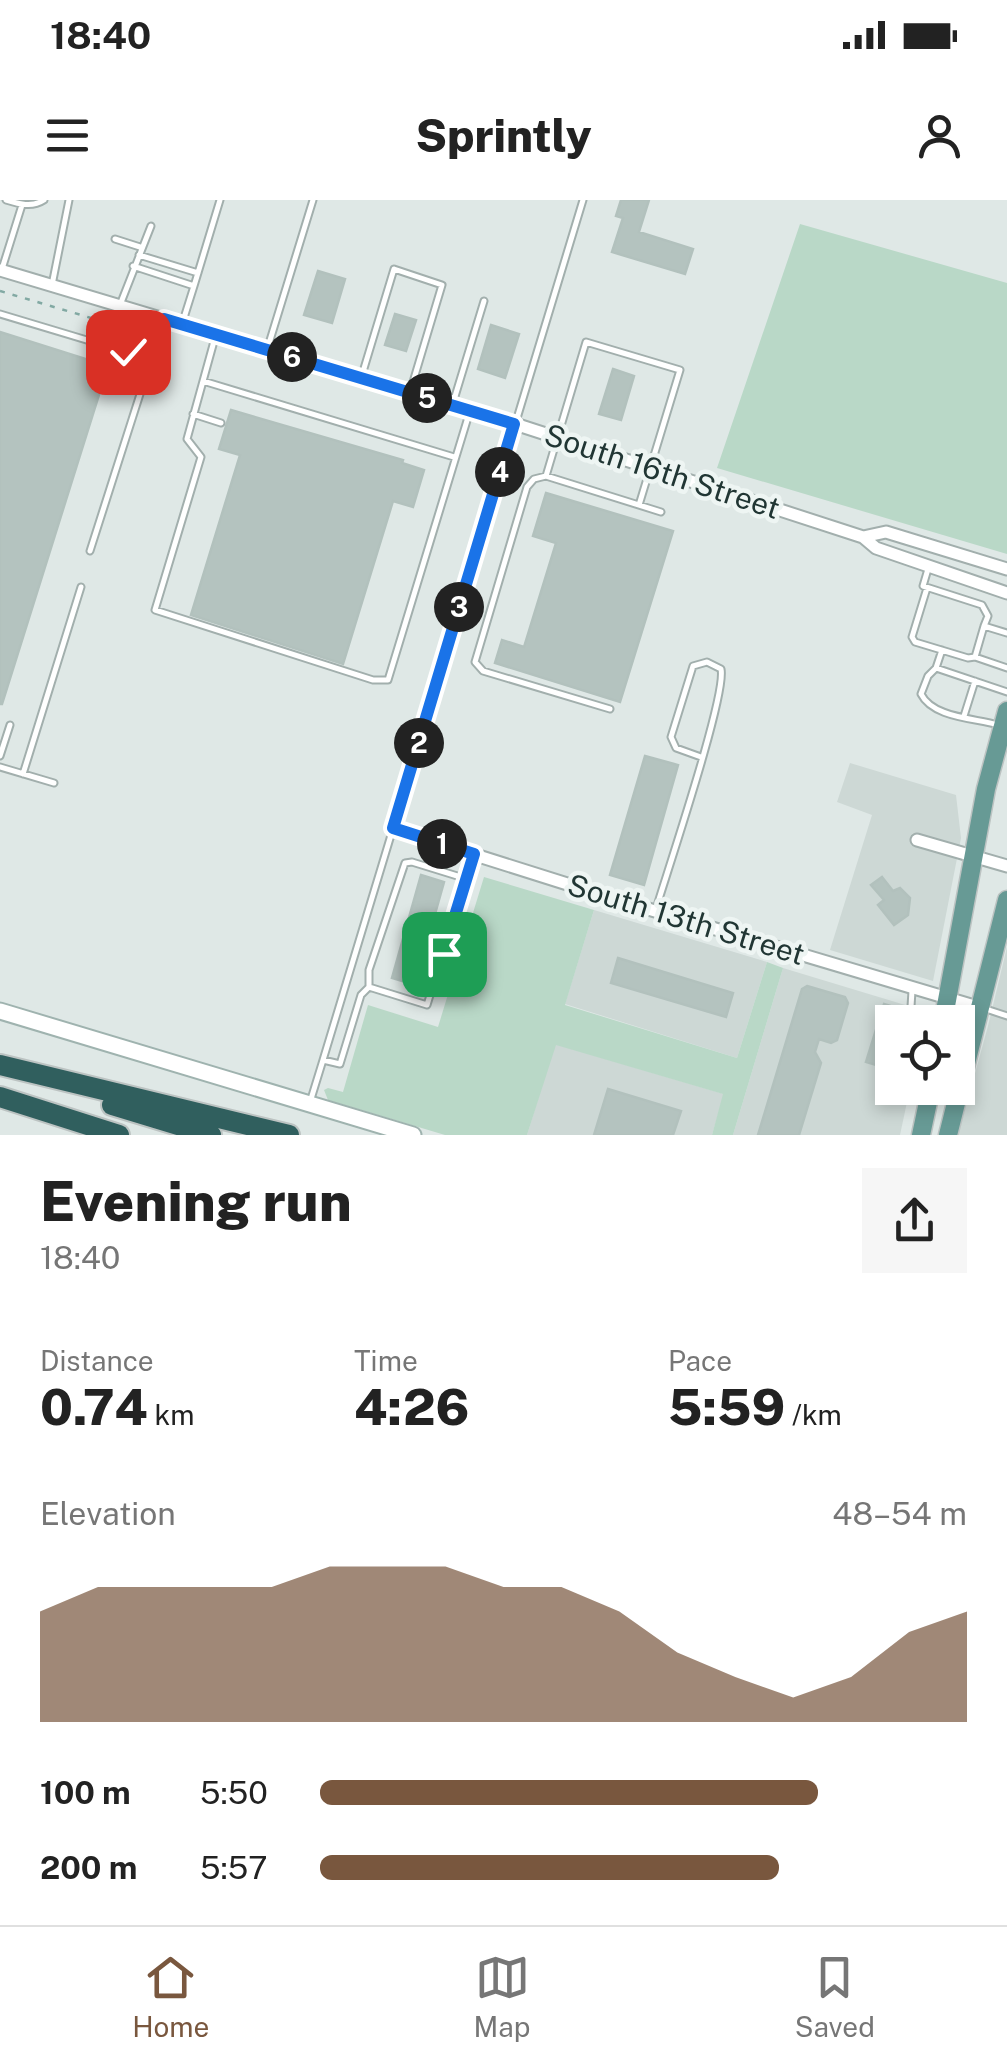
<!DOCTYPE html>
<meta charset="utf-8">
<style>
:root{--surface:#fff;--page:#f6f6f6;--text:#222;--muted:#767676;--line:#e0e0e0;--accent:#79573e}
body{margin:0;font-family:"Public Sans",sans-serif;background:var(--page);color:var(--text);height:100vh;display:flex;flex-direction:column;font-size:38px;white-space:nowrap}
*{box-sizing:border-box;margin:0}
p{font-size:32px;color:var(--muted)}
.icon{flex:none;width:55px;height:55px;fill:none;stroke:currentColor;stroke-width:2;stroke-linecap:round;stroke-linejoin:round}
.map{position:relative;height:935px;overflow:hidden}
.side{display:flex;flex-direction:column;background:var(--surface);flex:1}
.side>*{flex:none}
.controls{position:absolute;left:875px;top:805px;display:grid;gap:20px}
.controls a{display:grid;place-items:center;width:100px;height:100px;border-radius:0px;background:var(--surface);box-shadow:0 5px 15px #0003;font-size:50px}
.pin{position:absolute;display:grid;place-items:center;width:85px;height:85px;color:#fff;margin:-42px;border-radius:20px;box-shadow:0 5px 15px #0006}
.km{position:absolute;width:50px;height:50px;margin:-25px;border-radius:50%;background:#222;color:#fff;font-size:28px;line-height:50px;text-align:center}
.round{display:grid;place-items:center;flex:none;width:105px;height:105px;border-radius:0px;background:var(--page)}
.summary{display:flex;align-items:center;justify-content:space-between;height:170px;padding:0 40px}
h1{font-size:55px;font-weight:800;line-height:75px}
.figures{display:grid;grid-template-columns:repeat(3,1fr);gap:15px;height:170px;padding:10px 40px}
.figures div{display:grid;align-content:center}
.figures b{font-size:50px;font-weight:800}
.figures small{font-size:28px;font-weight:400}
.figures p{font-size:28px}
.chart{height:280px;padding:20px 40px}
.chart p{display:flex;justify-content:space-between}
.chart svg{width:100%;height:180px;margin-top:10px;fill:var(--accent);opacity:.7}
ul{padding:0 40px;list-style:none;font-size:32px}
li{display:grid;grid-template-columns:160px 120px 1fr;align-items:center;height:75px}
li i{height:25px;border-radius:12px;background:var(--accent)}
.status{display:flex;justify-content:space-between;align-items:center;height:70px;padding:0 50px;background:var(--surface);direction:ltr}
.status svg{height:28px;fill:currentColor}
header{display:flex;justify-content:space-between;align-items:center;height:130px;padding:0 40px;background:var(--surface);font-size:45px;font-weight:800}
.tabs{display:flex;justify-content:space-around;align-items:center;height:140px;border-top:2px solid var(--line);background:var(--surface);font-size:28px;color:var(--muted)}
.tabs a{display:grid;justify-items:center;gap:5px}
.tabs .selected{color:var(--accent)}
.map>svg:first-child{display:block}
</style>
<div class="status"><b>18:40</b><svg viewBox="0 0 49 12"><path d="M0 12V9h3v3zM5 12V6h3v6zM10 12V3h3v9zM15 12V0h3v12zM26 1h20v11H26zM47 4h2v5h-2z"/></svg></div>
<header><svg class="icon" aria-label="menu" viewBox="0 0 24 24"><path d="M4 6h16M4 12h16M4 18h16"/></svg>Sprintly<svg class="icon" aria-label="person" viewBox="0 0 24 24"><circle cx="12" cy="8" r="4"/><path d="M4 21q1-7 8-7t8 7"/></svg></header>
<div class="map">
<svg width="1007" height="935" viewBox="0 0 1007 935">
<rect width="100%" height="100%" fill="#dfe8e6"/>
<path fill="#cdd8d5" d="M850,563L956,595L961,638L933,781L830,750L872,615L837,602Z
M594,710L767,762L737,858L565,804Z
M1007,747V935H958L988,826Z
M783,768L925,811L923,822H892V888H910L900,935H733Z
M555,844L724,894L712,935H527Z"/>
<path fill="#b9d8c7" d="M800,24L1007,83V354L717,268Z
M484,677L594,710L565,805L737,858L767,762L783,768L733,935H712L723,894L556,845L527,935H445L328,900L324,890L328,888L343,892L368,805L438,827Z"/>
<path fill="#b4c3bf" stroke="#b2c1bd" stroke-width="2.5" d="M621,0H649L639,32L693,49L685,74L612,52L623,18L616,16Z
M318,71L345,79L332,123L304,115Z
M395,114L416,120L406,151L385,145Z
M491,125L519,134L505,178L478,169Z
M0,132L108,166L2,504H0Z
M613,169L634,176L621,220L599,214Z
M231,210L403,260L402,263L424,270L413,307L393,301L343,464L191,415L240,255L219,249Z
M546,293L673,331L620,502L495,463L502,440L524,447L556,343L533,336Z
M645,556L678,565L644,685L610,675Z
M421,675L444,682L415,785L392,778Z
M882,677L893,691L900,688L910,698L908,715L894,725L878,705L884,700L871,685Z
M618,758L733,793L726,817L611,783Z
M807,786L845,797L848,803L837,840L831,843L819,839L815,852L821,863L799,935H758L802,789Z
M884,804L903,810L900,822H892V846L886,868L866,862Z
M608,889L681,911L673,935H594Z"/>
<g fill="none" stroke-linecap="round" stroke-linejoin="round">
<g stroke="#a2afad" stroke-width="9">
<path id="service" d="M6,0C19,4 32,8 44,0
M115,39L140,47
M139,55L198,73
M133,66L194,86L183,121
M2,69L22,5
M52,85L69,0
M194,86L220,0
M120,105L151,26
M0,114L150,159
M216,134L187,239L201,257L155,410L373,480H388L469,214
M267,150L313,0
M362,175L394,69L442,85L410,192
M203,181L454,257
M117,188L128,152
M453,203L484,101
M193,214L221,223
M546,276L661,312
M90,351L163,122
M928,369L923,386L982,405L988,416L984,426L1007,433
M927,388L912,437L915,442L968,458L975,457
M984,426L975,457L1007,468
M942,450L936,468L1007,492
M936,468L928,476L921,494C933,518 975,518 998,525
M610,509L483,471L475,462L527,287L534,279L546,276L586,142L680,170L639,305
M964,516L975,481
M0,556L10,525
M0,567L54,583
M23,574L81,387
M656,709C667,672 727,494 721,469L707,462L693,466L671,537L676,548L701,557
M443,754C438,743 444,724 455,719
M369,787L427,805L442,756L453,745L457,731L455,719L474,654
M986,809L1007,816
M910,822L912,791
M323,860L583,0
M311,899L323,860L340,864L361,795L369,787V770L405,663L412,662L467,679"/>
</g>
<g stroke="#a2afad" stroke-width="15">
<path id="minor" d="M0,70L515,224L863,337L876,348L1007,393
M863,337L886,332L1007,369
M393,629L618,700L981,808
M917,640L1007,666"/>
</g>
<g stroke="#9fb3af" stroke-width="19">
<path id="secondary" d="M0,811L413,935"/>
</g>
<g stroke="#bcc3c2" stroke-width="21">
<path id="primary" d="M943,822L986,589L1007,511
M921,935L931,888
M948,935L1007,700"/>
</g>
<g stroke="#bcc3c2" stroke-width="24">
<path id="motorway" d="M0,865L289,935
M0,897L119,935
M112,905L211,935"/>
</g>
<path stroke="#82a9a3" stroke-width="2.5" stroke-dasharray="5 8" stroke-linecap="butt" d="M0,91L152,136"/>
<use href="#service" stroke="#fff" stroke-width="5"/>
<use href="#minor" stroke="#fff" stroke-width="11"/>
<use href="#secondary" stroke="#fff" stroke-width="15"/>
<use href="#primary" stroke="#679a95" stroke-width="18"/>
<use href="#motorway" stroke="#305f5e" stroke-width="20"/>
</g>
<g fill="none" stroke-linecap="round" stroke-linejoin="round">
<g stroke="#fff" stroke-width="20">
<path id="route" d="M128,152L151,159L164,119L514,224L393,628L474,654L454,719L457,731L453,745L444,754"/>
</g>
<use href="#route" stroke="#1a73e8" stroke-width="12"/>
</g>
<g text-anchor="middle" stroke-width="9" stroke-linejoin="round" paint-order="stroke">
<g font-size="30" fill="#213634" stroke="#eef5f3">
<text transform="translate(662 272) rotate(18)" y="10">South 16th Street</text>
<text transform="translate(686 720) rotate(17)" y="10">South 13th Street</text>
</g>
</g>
</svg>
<div class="controls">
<a><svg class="icon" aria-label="locate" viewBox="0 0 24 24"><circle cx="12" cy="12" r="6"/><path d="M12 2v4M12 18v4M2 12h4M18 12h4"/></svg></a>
</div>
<div class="pin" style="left:444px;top:754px;background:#1e9e55"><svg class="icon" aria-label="arrive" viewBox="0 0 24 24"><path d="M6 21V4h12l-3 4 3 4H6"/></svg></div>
<div class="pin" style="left:128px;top:152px;background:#d93025"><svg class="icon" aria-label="check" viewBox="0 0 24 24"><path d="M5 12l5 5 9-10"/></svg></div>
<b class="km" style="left:442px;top:644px">1</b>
<b class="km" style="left:419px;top:543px">2</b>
<b class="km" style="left:459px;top:407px">3</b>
<b class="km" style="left:500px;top:272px">4</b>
<b class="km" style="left:427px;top:198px">5</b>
<b class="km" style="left:292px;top:157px">6</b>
</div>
<section class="side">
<div class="summary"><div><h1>Evening run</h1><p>18:40</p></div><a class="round"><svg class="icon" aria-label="share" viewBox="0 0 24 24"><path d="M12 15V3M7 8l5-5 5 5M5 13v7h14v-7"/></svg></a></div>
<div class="figures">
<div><p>Distance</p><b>0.74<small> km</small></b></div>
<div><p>Time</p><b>4:26</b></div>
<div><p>Pace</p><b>5:59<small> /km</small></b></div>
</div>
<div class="chart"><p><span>Elevation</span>48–54 m</p>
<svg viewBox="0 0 160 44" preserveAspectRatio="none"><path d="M0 44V17L10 11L20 11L30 11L40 11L50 6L60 6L70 6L80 11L90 11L100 17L110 27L120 33L130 38L140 33L150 22L160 17V44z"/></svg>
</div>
<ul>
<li><b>100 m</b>5:50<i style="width:77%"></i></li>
<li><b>200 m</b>5:57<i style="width:71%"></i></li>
</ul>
</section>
<nav class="tabs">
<a class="selected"><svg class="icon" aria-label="home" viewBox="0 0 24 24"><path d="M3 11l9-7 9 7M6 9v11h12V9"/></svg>Home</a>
<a><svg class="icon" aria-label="map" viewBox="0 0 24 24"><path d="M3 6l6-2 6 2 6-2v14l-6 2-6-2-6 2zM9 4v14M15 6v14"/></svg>Map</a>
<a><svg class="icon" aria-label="saved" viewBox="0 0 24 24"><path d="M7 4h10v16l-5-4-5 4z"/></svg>Saved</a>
</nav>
